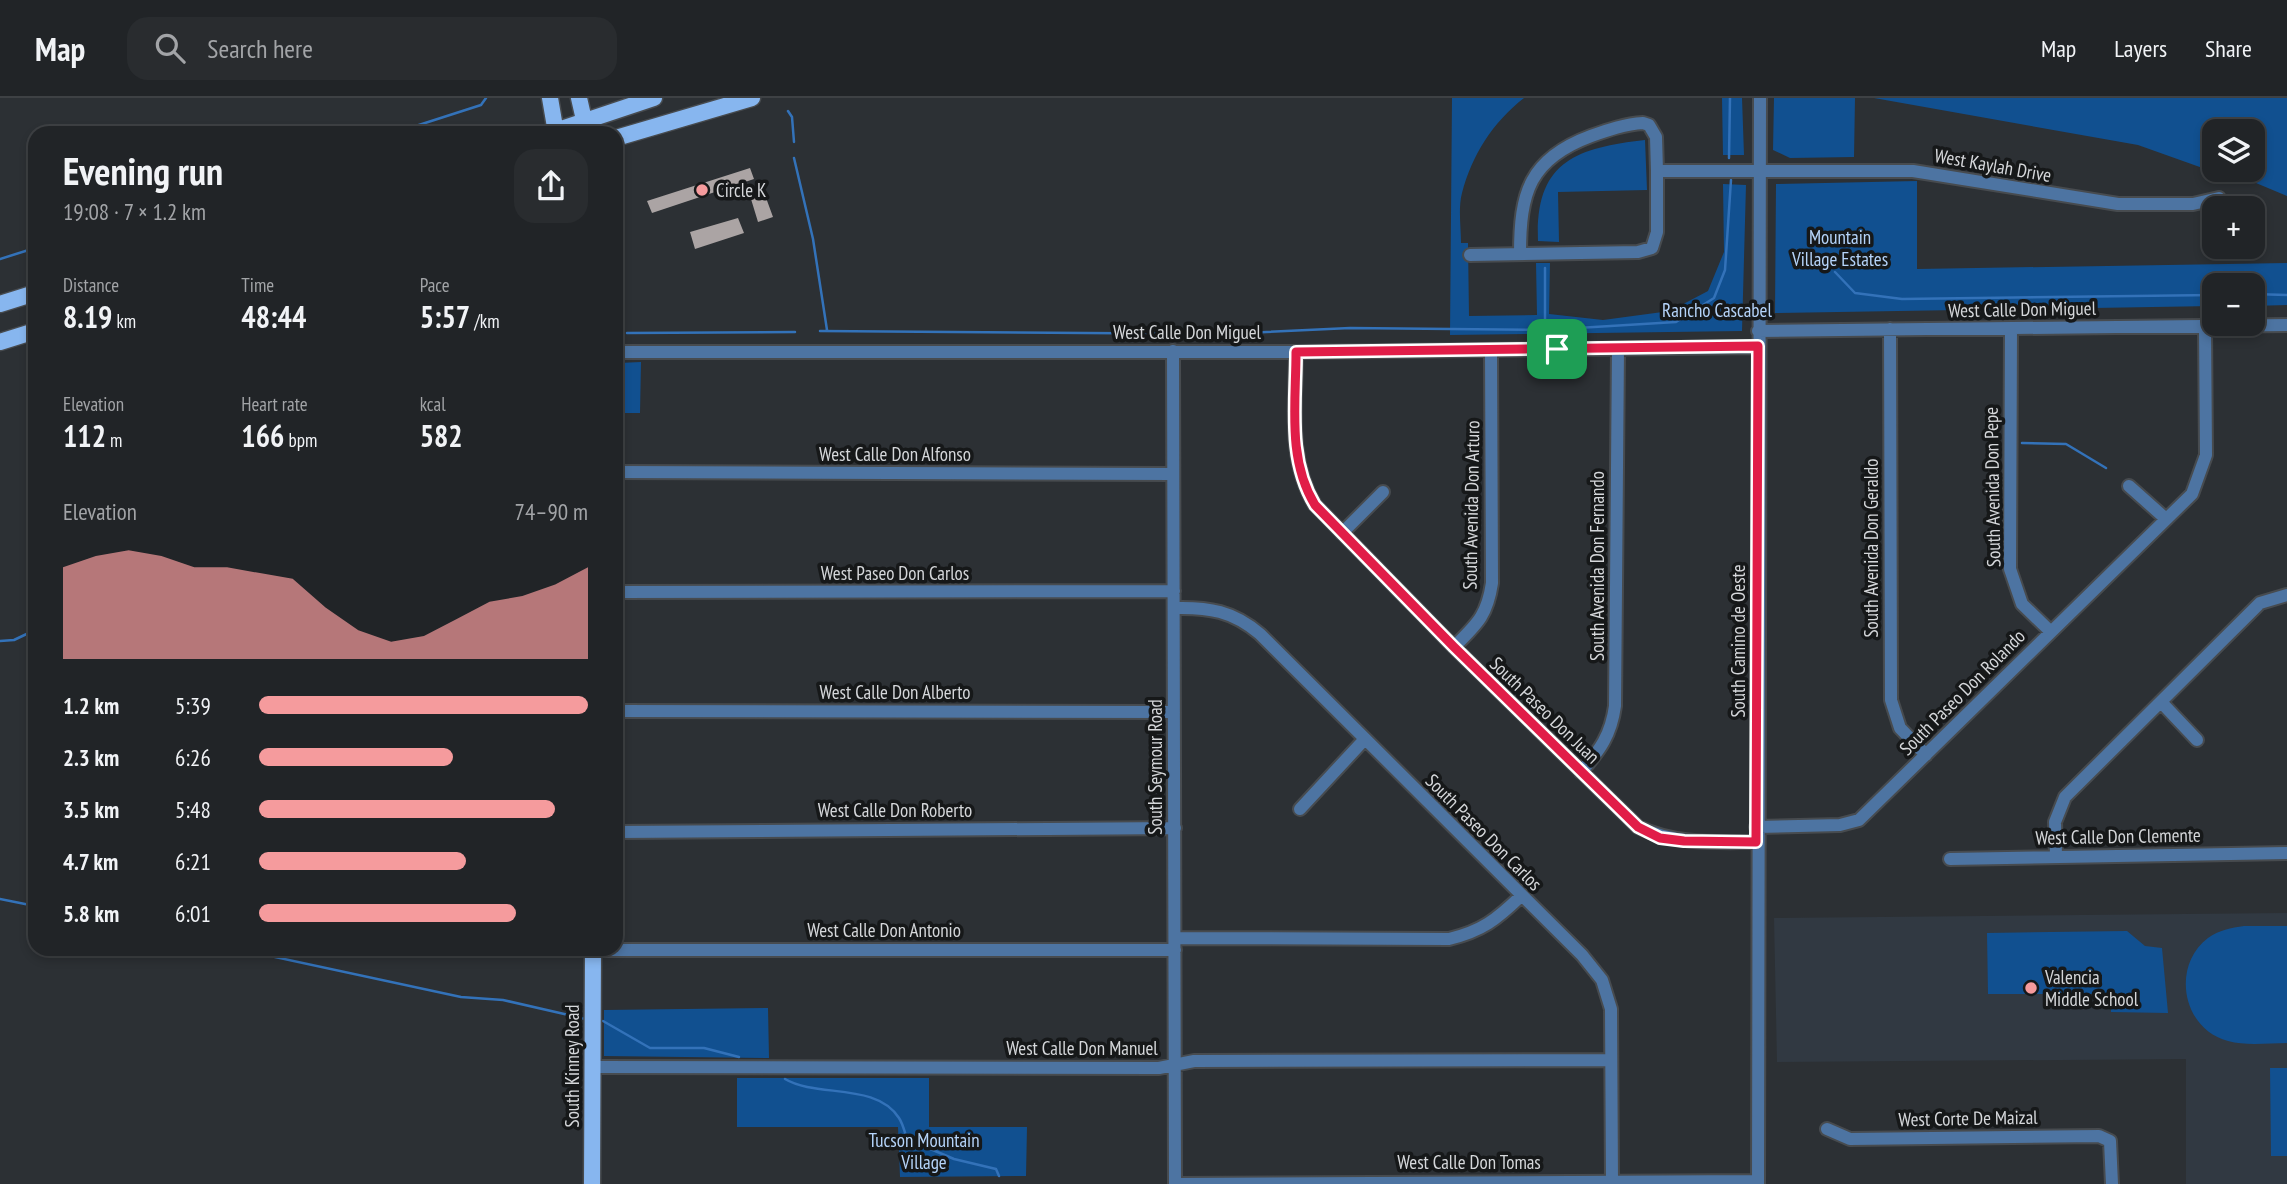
<!DOCTYPE html>
<meta charset="utf-8">
<style>
:root{--surface:#212427;--page:#292c2f;--text:#f1f3f6;--muted:#a2a4a7;--line:#3e4144;--accent:#f59b9d}
body{margin:0;font-family:"PT Sans Narrow",sans-serif;background:var(--page);color:var(--text);height:100vh;display:flex;flex-direction:column;font-size:26px;white-space:nowrap}
*{box-sizing:border-box;margin:0}
p{font-size:23px;color:var(--muted)}
.icon{flex:none;width:38px;height:38px;fill:none;stroke:currentColor;stroke-width:2;stroke-linecap:round;stroke-linejoin:round}
.map{position:relative;flex:1;overflow:hidden}
.side{position:absolute;left:28px;top:28px;width:595px;height:830px;display:flex;flex-direction:column;background:var(--surface);border-radius:21px;box-shadow:0 4px 10px #0003,0 0 0 2px var(--line)}
.side>*{flex:none}
.tools{position:absolute;left:2202px;top:21px;display:grid;gap:14px}
.tools a{display:grid;place-items:center;width:63px;height:63px;border-radius:14px;background:var(--surface);box-shadow:0 4px 10px #0003,0 0 0 2px var(--line);font-size:35px}
.pin{position:absolute;display:grid;place-items:center;width:60px;height:60px;color:#fff;margin:-30px;border-radius:14px;box-shadow:0 4px 10px #0006}
.round{display:grid;place-items:center;flex:none;width:74px;height:74px;border-radius:21px;background:var(--page)}
.head{display:flex;align-items:center;justify-content:space-between;height:119px;padding:0 35px}
h1{font-size:38px;font-weight:600;line-height:52px}
.stats{display:grid;grid-template-columns:repeat(3,1fr);gap:10px;height:119px;padding:7px 35px}
.stats div{display:grid;align-content:center}
.stats b{font-size:30px;font-weight:600}
.stats small{font-size:19px;font-weight:400}
.stats p{font-size:19px}
.chart{height:196px;padding:14px 35px}
.chart p{display:flex;justify-content:space-between}
.chart svg{width:100%;height:126px;margin-top:7px;fill:var(--accent);opacity:.7}
ul{padding:0 35px;list-style:none;font-size:23px}
li{display:grid;grid-template-columns:112px 84px 1fr;align-items:center;height:52px}
li i{height:18px;border-radius:9px;background:var(--accent)}
header{display:flex;align-items:center;gap:42px;box-sizing:border-box;height:98px;padding:0 35px;background:var(--surface);border-bottom:2px solid var(--line)}
header strong{font-size:33px}
nav{display:flex;gap:38px;margin-inline-start:auto;font-size:24px}
.search{width:490px;height:63px;background:var(--page);display:flex;align-items:center;gap:18px;box-sizing:border-box;padding:0 24px;border-radius:21px;color:var(--muted);font-size:26px}
.map>svg:first-child{display:block}
</style>
<header>
<strong>Map</strong>
<div class="search"><svg class="icon" aria-label="search" viewBox="0 0 24 24"><circle cx="10" cy="10" r="6"/><path d="M15 15l6 6"/></svg>Search here</div>
<nav><a>Map</a><a>Layers</a><a>Share</a></nav>
</header>
<div class="map">
<svg width="2287" height="1086" viewBox="0 0 2287 1086">
<rect width="100%" height="100%" fill="#2c3034"/>
<path fill="#313942" d="M2287,815V1086H2186V961L1777,964L1774,820Z"/>
<path fill="#115090" fill-rule="evenodd" d="M1452,0H1524C1493,24 1472,57 1462,95C1458,110 1461,129 1461,145H1468L1469,218L1537,217L1536,165H1550L1549,216L1603,222L1670,213L1708,193L1724,154L1723,86L1746,87L1742,233L1450,237Z
M1722,0H1742L1744,57H1723Z
M1774,0H1855L1854,59L1790,60L1773,52Z
M1874,0H2287V98L2244,80L2211,73L2138,47ZM2214,33H2252V72H2214Z
M1645,42L1647,92L1558,94L1559,144L1538,143C1535,64 1575,50 1645,42Z
M1917,83V171L2287,165V207L2252,208V187H2214V208L1775,215L1776,86Z
M641,264L640,315H616L619,265Z
M2244,828H2287V945C2268,945 2246,948 2228,943C2182,931 2171,868 2208,840C2219,832 2231,830 2244,828Z
M2127,833L2145,848L2162,850L2168,915L2111,914V896H1988L1987,835Z
M768,910L769,960L604,958V912Z
M2270,970H2287V1058H2271Z
M737,980H929V1029H1027L1026,1078L900,1079L898,1029H737Z"/>
<g fill="none" stroke-linecap="round" stroke-linejoin="round">
<path stroke="#3372b9" stroke-width="2.5" d="M788,13L792,19L794,44
M394,35L481,7L486,0
M794,60L813,141L827,232
M1729,60L1730,0
M0,161L35,150
M1545,170V232
M1835,174L1855,195L1902,201L2214,197
M2252,196L2287,197
M820,233L1224,236L1350,230L1545,232L1676,224L1714,200L1725,172L1731,82
M627,235L795,234
M2022,345L2066,346L2106,370
M0,543L14,542L35,532
M0,801L35,808
M233,850L461,899L503,902L586,921
M603,923L650,950H704L739,959
M785,981C817,1000 876,984 899,1020C903,1026 905,1035 907,1041L954,1061L996,1071L999,1078"/>
</g>
<path fill="#aba4a4" d="M750,70L754,81L652,115L647,103Z
M765,97L773,119L758,124L751,101Z
M738,120L744,135L695,151L690,134Z"/>
<g fill="none" stroke-linecap="round" stroke-linejoin="round">
<g stroke="#474b4f" stroke-width="16">
<path id="minor" d="M1520,156C1520,95 1529,61 1591,38C1608,32 1625,26 1643,25L1649,27L1656,39L1657,73
M1470,157L1638,154L1652,150L1657,134V73H1913L2118,106H2193L2219,100
M2011,230L2010,471L2022,506L2051,534
M1890,231L1891,602L1900,630L1926,657
M1758,233L2287,227
M1173,253L1175,1086
M616,254H1296L1758,249
M1296,254C1296,306 1287,361 1315,407L1454,549L1638,729C1676,747 1715,744 1756,744
M616,374L1173,376
M2129,388L2166,421
M1342,435L1383,394
M616,494L1174,493
M1174,510C1209,509 1233,513 1260,536L1582,857L1602,882L1611,911L1612,1084
M1454,549C1477,526 1487,518 1492,485L1491,252
M2161,604L2197,642
M616,613L1174,614
M1581,674C1600,652 1611,637 1615,608L1618,251
M1300,711L1364,642
M1756,729L1840,727L1859,722L2192,396L2206,357L2205,228
M616,734L1175,730
M2056,757L2055,724L2065,699L2260,505L2287,497
M1950,761L2287,755
M1175,840L1449,841C1482,833 1496,822 1521,798
M593,852H1175
M594,969L1159,970L1194,963L1611,962
M1827,1031L1850,1041L2099,1038L2110,1043L2112,1086
M1179,1086L1758,1083
M1758,1086L1760,0"/>
</g>
<g stroke="#474b4f" stroke-width="19">
<path id="major" d="M550,0L556,35
M579,0L587,35
M549,35L654,0
M616,40L752,0
M0,206L35,195
M0,244L35,233
M592,1086L593,850"/>
</g>
<use href="#minor" stroke="#4d74a2" stroke-width="12"/>
<use href="#major" stroke="#87b6ef" stroke-width="16"/>
</g>
<g fill="none" stroke-linecap="round" stroke-linejoin="round">
<g stroke="#fff" stroke-width="14">
<path id="route" d="M1758,248L1756,744L1684,743L1660,740L1638,729L1454,549L1315,407C1287,361 1296,306 1296,254Z"/>
</g>
<use href="#route" stroke="#e11d48" stroke-width="9"/>
</g>
<g fill="#f59b9d" stroke="#161819" stroke-width="2.5">
<circle cx="702" cy="92" r="7"/>
<circle cx="2031" cy="890" r="7"/>
</g>
<g text-anchor="middle" stroke-width="7" stroke-linejoin="round" paint-order="stroke">
<g font-size="19" fill="#d5d7da" stroke="#161819">
<text transform="translate(1993 67) rotate(10)" y="7">West Kaylah Drive</text>
<text transform="translate(2022 211) rotate(-1)" y="7">West Calle Don Miguel</text>
<text x="1187" y="241">West Calle Don Miguel</text>
<text x="895" y="363">West Calle Don Alfonso</text>
<text transform="translate(1992 389) rotate(-91)" y="7">South Avenida Don Pepe</text>
<text transform="translate(1471 407) rotate(-89)" y="7">South Avenida Don Arturo</text>
<text transform="translate(1871 450) rotate(-90)" y="7">South Avenida Don Geraldo</text>
<text transform="translate(1597 468) rotate(-90)" y="7">South Avenida Don Fernando</text>
<text x="895" y="482">West Paseo Don Carlos</text>
<text transform="translate(1738 543) rotate(-90)" y="7">South Camino de Oeste</text>
<text x="895" y="601">West Calle Don Alberto</text>
<text transform="translate(1962 594) rotate(-45)" y="7">South Paseo Don Rolando</text>
<text transform="translate(1545 612) rotate(44)" y="7">South Paseo Don Juan</text>
<text transform="translate(1155 669) rotate(-90)" y="7">South Seymour Road</text>
<text x="895" y="719">West Calle Don Roberto</text>
<text transform="translate(1484 734) rotate(45)" y="7">South Paseo Don Carlos</text>
<text transform="translate(2118 738) rotate(-1)" y="7">West Calle Don Clemente</text>
<text x="884" y="839">West Calle Don Antonio</text>
<text x="1082" y="957">West Calle Don Manuel</text>
<text transform="translate(572 968) rotate(-90)" y="7">South Kinney Road</text>
<text transform="translate(1968 1020) rotate(-1)" y="7">West Corte De Maizal</text>
<text x="1469" y="1071">West Calle Don Tomas</text>
</g>
<g font-size="19" fill="#d5d7da" stroke="#161819" text-anchor="start">
<text x="716" y="99">Circle K</text>
<text x="2045" y="886">Valencia<tspan x="2045" dy="22">Middle School</tspan></text>
</g>
<g font-size="19" fill="#b5d4fa" stroke="#161819">
<text x="1840" y="146">Mountain<tspan x="1840" dy="22">Village Estates</tspan></text>
<text x="1717" y="219">Rancho Cascabel</text>
<text x="924" y="1049">Tucson Mountain<tspan x="924" dy="22">Village</tspan></text>
</g>
</g>
</svg>
<div class="tools">
<a><svg class="icon" aria-label="layers" viewBox="0 0 24 24"><path d="M12 4l9 5-9 5-9-5zM3 14l9 5 9-5"/></svg></a>
<a>+</a>
<a>−</a>
</div>
<div class="pin" style="left:1557px;top:251px;background:#1e9e55"><svg class="icon" aria-label="arrive" viewBox="0 0 24 24"><path d="M6 21V4h12l-3 4 3 4H6"/></svg></div>
<section class="side">
<div class="head"><div><h1>Evening run</h1><p>19:08 · 7 × 1.2 km</p></div><a class="round"><svg class="icon" aria-label="share" viewBox="0 0 24 24"><path d="M12 15V3M7 8l5-5 5 5M5 13v7h14v-7"/></svg></a></div>
<div class="stats">
<div><p>Distance</p><b>8.19<small> km</small></b></div>
<div><p>Time</p><b>48:44</b></div>
<div><p>Pace</p><b>5:57<small> /km</small></b></div>
</div>
<div class="stats">
<div><p>Elevation</p><b>112<small> m</small></b></div>
<div><p>Heart rate</p><b>166<small> bpm</small></b></div>
<div><p>kcal</p><b>582</b></div>
</div>
<div class="chart"><p><span>Elevation</span>74–90 m</p>
<svg viewBox="0 0 160 44" preserveAspectRatio="none"><path d="M0 44V12L10 8L20 6L30 8L40 12L50 12L60 14L70 16L80 26L90 34L100 38L110 36L120 30L130 24L140 22L150 18L160 12V44z"/></svg>
</div>
<ul>
<li><b>1.2 km</b>5:39<i style="width:100%"></i></li>
<li><b>2.3 km</b>6:26<i style="width:59%"></i></li>
<li><b>3.5 km</b>5:48<i style="width:90%"></i></li>
<li><b>4.7 km</b>6:21<i style="width:63%"></i></li>
<li><b>5.8 km</b>6:01<i style="width:78%"></i></li>
</ul>
</section>
</div>
